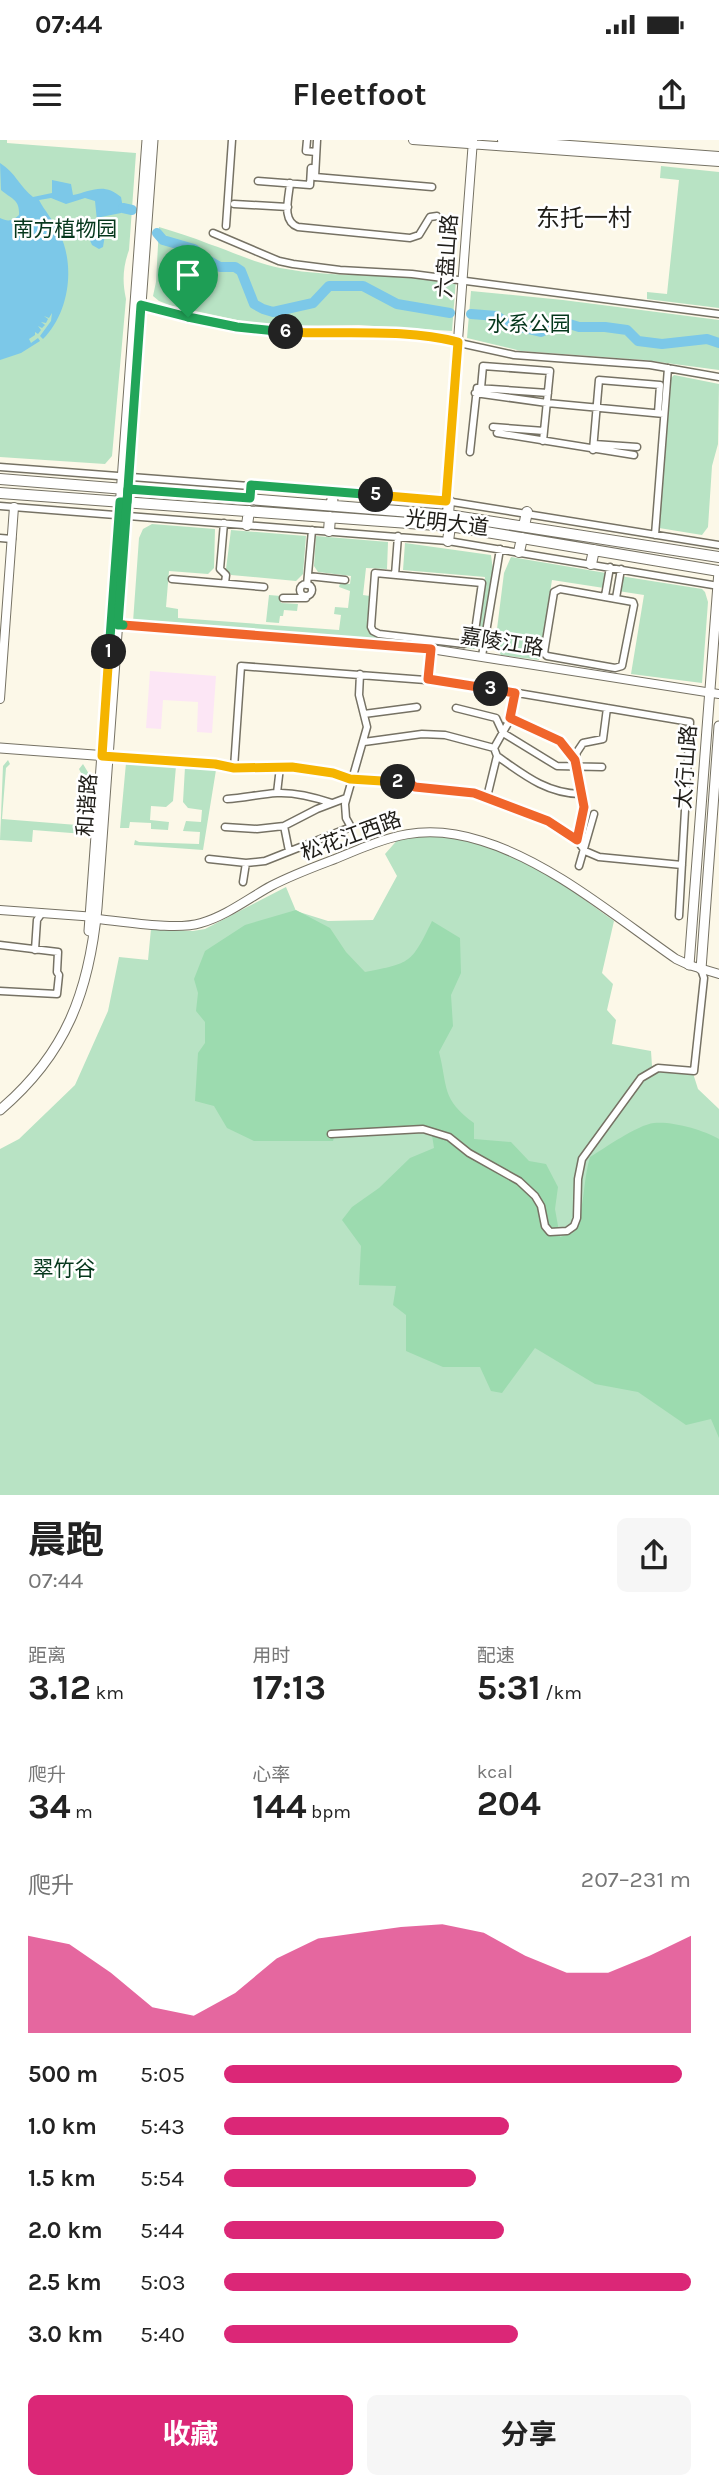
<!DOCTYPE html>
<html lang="zh">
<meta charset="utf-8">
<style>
:root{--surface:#fff;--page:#f6f6f6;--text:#222;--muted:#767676;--accent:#db2777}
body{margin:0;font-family:Karla,"Noto Sans SC",sans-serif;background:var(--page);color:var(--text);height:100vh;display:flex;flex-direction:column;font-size:26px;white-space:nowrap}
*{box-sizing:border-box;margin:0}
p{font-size:23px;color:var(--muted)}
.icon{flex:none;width:38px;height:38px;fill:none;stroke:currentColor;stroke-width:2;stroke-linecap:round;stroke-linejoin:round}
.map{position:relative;height:1355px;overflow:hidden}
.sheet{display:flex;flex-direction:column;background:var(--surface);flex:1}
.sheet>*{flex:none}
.pin{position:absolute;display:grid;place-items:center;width:60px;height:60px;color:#fff;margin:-72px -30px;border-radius:50% 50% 50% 0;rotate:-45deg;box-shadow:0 0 7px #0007}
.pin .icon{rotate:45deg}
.km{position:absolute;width:35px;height:35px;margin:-18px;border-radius:50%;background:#222;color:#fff;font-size:19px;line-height:35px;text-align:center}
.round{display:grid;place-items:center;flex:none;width:74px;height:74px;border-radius:10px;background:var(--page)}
.overview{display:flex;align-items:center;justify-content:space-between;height:119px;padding:0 28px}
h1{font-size:38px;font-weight:700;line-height:52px}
.stats{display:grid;grid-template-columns:repeat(3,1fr);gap:10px;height:119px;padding:7px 28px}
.stats div{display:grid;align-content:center}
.stats b{font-size:35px;font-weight:700}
.stats small{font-size:19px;font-weight:400}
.stats p{font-size:19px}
.chart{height:196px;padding:14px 28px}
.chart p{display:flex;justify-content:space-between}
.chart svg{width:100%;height:126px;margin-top:7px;fill:var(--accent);opacity:.7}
.primary-button{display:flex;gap:14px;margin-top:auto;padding:14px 28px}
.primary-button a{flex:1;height:80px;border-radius:10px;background:var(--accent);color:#fff;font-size:28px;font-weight:700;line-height:80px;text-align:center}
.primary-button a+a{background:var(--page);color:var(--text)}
ul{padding:0 28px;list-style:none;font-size:23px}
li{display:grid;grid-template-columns:112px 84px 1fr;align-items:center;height:52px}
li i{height:18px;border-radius:9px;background:var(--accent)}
.status{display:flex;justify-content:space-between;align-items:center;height:49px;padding:0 35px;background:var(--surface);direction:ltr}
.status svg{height:19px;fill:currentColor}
header{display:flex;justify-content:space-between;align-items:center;height:91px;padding:0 28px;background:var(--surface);font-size:32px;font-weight:700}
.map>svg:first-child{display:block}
</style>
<div class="status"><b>07:44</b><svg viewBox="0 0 49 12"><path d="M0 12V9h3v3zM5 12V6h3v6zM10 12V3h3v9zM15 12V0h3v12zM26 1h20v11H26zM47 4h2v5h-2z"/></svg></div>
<header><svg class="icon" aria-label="menu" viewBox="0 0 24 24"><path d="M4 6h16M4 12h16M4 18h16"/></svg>Fleetfoot<svg class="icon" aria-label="share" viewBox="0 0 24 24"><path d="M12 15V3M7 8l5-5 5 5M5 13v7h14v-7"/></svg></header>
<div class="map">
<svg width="719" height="1355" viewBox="0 0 719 1355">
<rect width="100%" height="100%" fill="#fcf8e8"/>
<path fill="#fce6f5" d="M150,531L216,536L212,593L197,592L198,562L163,560L161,589L146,588Z"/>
<path fill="#b8e3c4" d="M0,0H7V3L136,13L129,110C123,127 122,141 126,159L112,316L105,324L0,317Z
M661,26L719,32V168L647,159V152L667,154L679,40L660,38Z
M159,87C175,92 192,97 209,104C233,112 255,123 280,128C338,139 398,133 456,139L452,191L359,185L291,186L256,184L172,166L159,161L153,156L156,142Z
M471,151L563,160L719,180V230L644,220L521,211L467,198Z
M674,235L719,244L718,304L712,326L708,387L702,395L659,388L671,238Z
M152,384L215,389L214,428L208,434L169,431L166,467L178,469V478L339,490L341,475L334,474L335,467L348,468L350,451L339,447L340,443L350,444L351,436L318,432L314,426L316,396L388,402L387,429L366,428L363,455L370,456L368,490L376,496L462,505H470L476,500L485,437L403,430L405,403L491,415L494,438L481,506L475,509L339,496L133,482L139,398L143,389Z
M231,390L306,396L303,434L296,441L231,435L226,429Z
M511,417L606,433L604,448L552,440L539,520L501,515L495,505L504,433Z
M620,436L702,449L705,452L708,462L702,543L631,534L644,455L618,451Z
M269,455L281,456V463L298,464L297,471L284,470L283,476H280L279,483L266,482Z
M8,620L10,624L6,628L2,679L77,685L82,635L79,629L83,624L89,634L84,694L33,690L32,702L0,700L3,626Z
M126,623L176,626L173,661L166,667L151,666L150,680L169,682L168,690L151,689V683L130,682L129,688H120Z
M185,627L216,630L203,710L134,705L135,700L139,702L199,704L200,692L183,691L186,681L201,682L202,670L188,668L183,662Z
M427,693C441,695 455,697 469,700C524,712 570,749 614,781L602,833L613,844L607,870L616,880L612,904L651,911L652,926L691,927L698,949L719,969V1355H0V1009L19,999L75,945L108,871L119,817L148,820L151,789L193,791L205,789L286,747L296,771L328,781L373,780L397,736L385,714L400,697Z"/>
<path fill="#9cdbaf" d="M296,770L330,788L346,812L365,832C411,823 411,824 432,781L460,798L461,833L451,855L453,886L439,912C448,947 441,959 474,983V999L511,1002L529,1021L546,1024L558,1047L555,1069L560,1097L573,1093C586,1067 582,1045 590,1017C605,1008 637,985 654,983C672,981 704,990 719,999V1298L711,1279L686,1285L638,1252L595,1244L535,1208L502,1253L491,1251L480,1227H443L406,1211V1175L393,1165L396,1146L359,1145L361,1106L342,1080L352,1067L379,1048L410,1018L434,1008L432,995L417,987L336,990L333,1001H254L227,988L214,966L195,961L198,913L205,903V882L196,871L198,853L194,839L205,811L245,785Z"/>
<path fill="#7cc8e8" d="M0,23C15,32 20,47 33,57L52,53V40L71,44L73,55C91,51 104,42 121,57L123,68L121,73L101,77L105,95L103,107L99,109L92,105L89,98L97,81L95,61L85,58L66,64L51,58L39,60C44,70 54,81 59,92C76,126 69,173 43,199L40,196L51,181L52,173L49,178L44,176L48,179L46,183L41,182L45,185L42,188L38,186L41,190L38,194L35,192V195L29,199L31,203L38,198L40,201L21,213L0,220V78C8,82 13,81 19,75C20,59 11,59 1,50Z"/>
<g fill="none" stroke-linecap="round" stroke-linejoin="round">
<path stroke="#7cc8e8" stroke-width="10" d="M123,68L132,70
M157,93L163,100L194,109L204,118L220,127H235L241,131L254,164L263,169L273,172L313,163L329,146H363L397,164L450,173
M471,174L497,176L508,184L541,192L563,182L579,187H605L627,190L638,201L662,204L707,199L719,203"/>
<g stroke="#767264" stroke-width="9">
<path id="minor" d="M307,0L306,11L316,12
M317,0L315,37L432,47
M258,41L310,45L311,28
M290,43C289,58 281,81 298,87L410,98L419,95L430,77L437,76
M234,64L288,67
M226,86L232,0
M213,93L279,121L293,124L340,130L412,134L719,174
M140,165L201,180L250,189L311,193L360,191L423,195L514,215L650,225L719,237
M481,248L483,226L550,231L543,301
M475,253L547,263L664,274
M493,287L544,291
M497,293L634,315
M594,304L637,307
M593,310L599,240L660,245L658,273
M470,312L477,248L548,253
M0,327L446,361L719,405
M0,366L448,401L719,446
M224,383L220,429L226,435L225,443
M655,395L668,228
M0,398L12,399
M375,433L482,443L474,498L464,504L379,494L373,491L371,487Z
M395,435L398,396
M308,436L345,440
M172,439L264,447
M300 450a6 6 0 1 1 12 0a6 6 0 1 1-12 0Z
M307,445L312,390
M560,449L633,462L634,465L622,526L615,528L547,516L544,513L554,452Z
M605,456L610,427
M283,458H306
M616,458L621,429
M482,516L500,409
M428,539L431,509
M456,568L496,578L503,593L557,626L602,627
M364,574L417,567
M511,578L560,601L575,620
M364,602L422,594L445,595L494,608
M497,616C524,635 546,653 580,654
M215,624L234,628L292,627L333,633L350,639L410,643L415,647L474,653L548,681L577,700L585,711L599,717L682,725
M234,628L241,526L452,542L690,582L679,776
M277,653L280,627
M487,657L497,616L494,608L511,578L515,553
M227,659C244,658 260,654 277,653C296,652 314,657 332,663
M225,687L257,689L284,686
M577,700L584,667L575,620L577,612L583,603L603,599L607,568
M289,711L284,686L317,669L346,658
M209,719L246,723L265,721L351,687L346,678L345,664L367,587L359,555L360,534
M579,726L594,674
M243,742L246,723
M0,805L58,812L57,832L59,835L57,854L0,851
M35,810L37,780L42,773
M331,994L423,989L449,997L469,1013L519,1041L535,1056L541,1066L545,1086L550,1092L567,1091L574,1086L577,1078L578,1039L582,1019L641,938L658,928L694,931L704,838L701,829"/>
</g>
<g stroke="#767264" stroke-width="10">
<path id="tertiary" d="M413,0L719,22
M502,0L719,16
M446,361L473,0
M114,485L431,509L719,554
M0,559L14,367
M0,770L96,777
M96,779C124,781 175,791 201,783C226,776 249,758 271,746C292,735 314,727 335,719C390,696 423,682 482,701C551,722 617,778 676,819L689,825L719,834"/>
</g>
<g stroke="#767264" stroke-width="11">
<path id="secondary" d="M0,608L215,624
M89,791L147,0
M689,825L719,431
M701,829L719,586
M0,970C66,914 89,852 97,768L153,0"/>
</g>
<g stroke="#767264" stroke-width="12">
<path id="primary" d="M0,339L448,375L719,417
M0,353L450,386L719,431
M250,358L251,345
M332,365L333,351
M448,375L449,361
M247,385L249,371
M524,386L527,372
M329,391L330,377
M448,401L450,386
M519,412L522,398
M591,424L594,410"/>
</g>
<use href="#minor" stroke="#fff" stroke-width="6"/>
<use href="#tertiary" stroke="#fff" stroke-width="8"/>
<use href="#secondary" stroke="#fff" stroke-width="9"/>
<use href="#primary" stroke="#fff" stroke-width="10"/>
</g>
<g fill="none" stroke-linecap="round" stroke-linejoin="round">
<g stroke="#fff" stroke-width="14">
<path id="split-1" d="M109,512L120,362H127L141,165L188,177"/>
</g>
<g stroke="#fff" stroke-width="14">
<path id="split-2" d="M109,512L102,616L215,624L234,628L292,627L333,633L350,639L398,642"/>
</g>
<g stroke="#fff" stroke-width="14">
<path id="split-3" d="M398,642L410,643L415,647L474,653L548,681L577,700L584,667L575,620L560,601L510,578L515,553L491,549"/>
</g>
<g stroke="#fff" stroke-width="14">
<path id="split-4" d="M123,485L431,509L428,539L491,549"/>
</g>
<g stroke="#fff" stroke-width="14">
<path id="split-5" d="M123,485H118L128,349L250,358L251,345L376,355"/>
</g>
<g stroke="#fff" stroke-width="14">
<path id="split-6" d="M286,192C344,195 402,188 458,202L446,361L376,355"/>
</g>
<g stroke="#fff" stroke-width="14">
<path id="split-7" d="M188,177L237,187L286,192"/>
</g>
<use href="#split-1" stroke="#22a559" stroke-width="9"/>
<use href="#split-2" stroke="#f5b400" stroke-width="9"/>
<use href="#split-3" stroke="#f0652b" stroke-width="9"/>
<use href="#split-4" stroke="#f0652b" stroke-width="9"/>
<use href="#split-5" stroke="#22a559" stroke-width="9"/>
<use href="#split-6" stroke="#f5b400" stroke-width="9"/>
<use href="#split-7" stroke="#22a559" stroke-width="9"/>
</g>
<g text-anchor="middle" stroke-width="5" stroke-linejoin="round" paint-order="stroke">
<g font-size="21" fill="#05371c" stroke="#fff">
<text x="65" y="96">南方植物园</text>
<text x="529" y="191">水系公园</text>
<text x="64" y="1136">翠竹谷</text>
</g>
<g font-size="21" fill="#1f1d18" stroke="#fff">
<text transform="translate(447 116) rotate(-86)" y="7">六盘山路</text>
<text transform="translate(447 383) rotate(7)" y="7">光明大道</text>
<text transform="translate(502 502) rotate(9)" y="7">嘉陵江路</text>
<text transform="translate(686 627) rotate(-86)" y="7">太行山路</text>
<text transform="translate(87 665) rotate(-86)" y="7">和谐路</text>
<text transform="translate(351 696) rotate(-20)" y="7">松花江西路</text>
</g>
<g font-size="24" fill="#1f1d18" stroke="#fff">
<text x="584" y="86">东托一村</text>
</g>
</g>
</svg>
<div class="pin" style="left:188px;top:177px;background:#1e9e55"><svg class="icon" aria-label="arrive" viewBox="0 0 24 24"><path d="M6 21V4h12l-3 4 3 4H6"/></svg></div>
<b class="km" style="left:109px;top:512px">1</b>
<b class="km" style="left:398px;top:642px">2</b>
<b class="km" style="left:491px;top:549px">3</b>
<b class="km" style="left:376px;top:355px">5</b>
<b class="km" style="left:286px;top:192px">6</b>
</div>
<section class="sheet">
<div class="overview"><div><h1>晨跑</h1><p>07:44</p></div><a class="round"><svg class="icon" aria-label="share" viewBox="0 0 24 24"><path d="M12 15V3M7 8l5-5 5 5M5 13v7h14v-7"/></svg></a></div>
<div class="stats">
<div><p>距离</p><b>3.12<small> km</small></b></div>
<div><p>用时</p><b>17:13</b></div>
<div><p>配速</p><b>5:31<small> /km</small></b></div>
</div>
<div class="stats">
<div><p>爬升</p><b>34<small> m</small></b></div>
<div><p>心率</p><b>144<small> bpm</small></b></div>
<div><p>kcal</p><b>204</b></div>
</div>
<div class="chart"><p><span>爬升</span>207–231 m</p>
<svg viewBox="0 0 160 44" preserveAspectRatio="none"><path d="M0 44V10L10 13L20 23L30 35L40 38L50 30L60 18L70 11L80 9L90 7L100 6L110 9L120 17L130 23L140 23L150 17L160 10V44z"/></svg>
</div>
<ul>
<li><b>500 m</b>5:05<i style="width:98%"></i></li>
<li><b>1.0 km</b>5:43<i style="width:61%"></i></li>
<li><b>1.5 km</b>5:54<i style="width:54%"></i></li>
<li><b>2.0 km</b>5:44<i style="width:60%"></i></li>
<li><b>2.5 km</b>5:03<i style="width:100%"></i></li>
<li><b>3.0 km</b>5:40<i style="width:63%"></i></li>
</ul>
<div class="primary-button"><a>收藏</a><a>分享</a></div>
</section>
